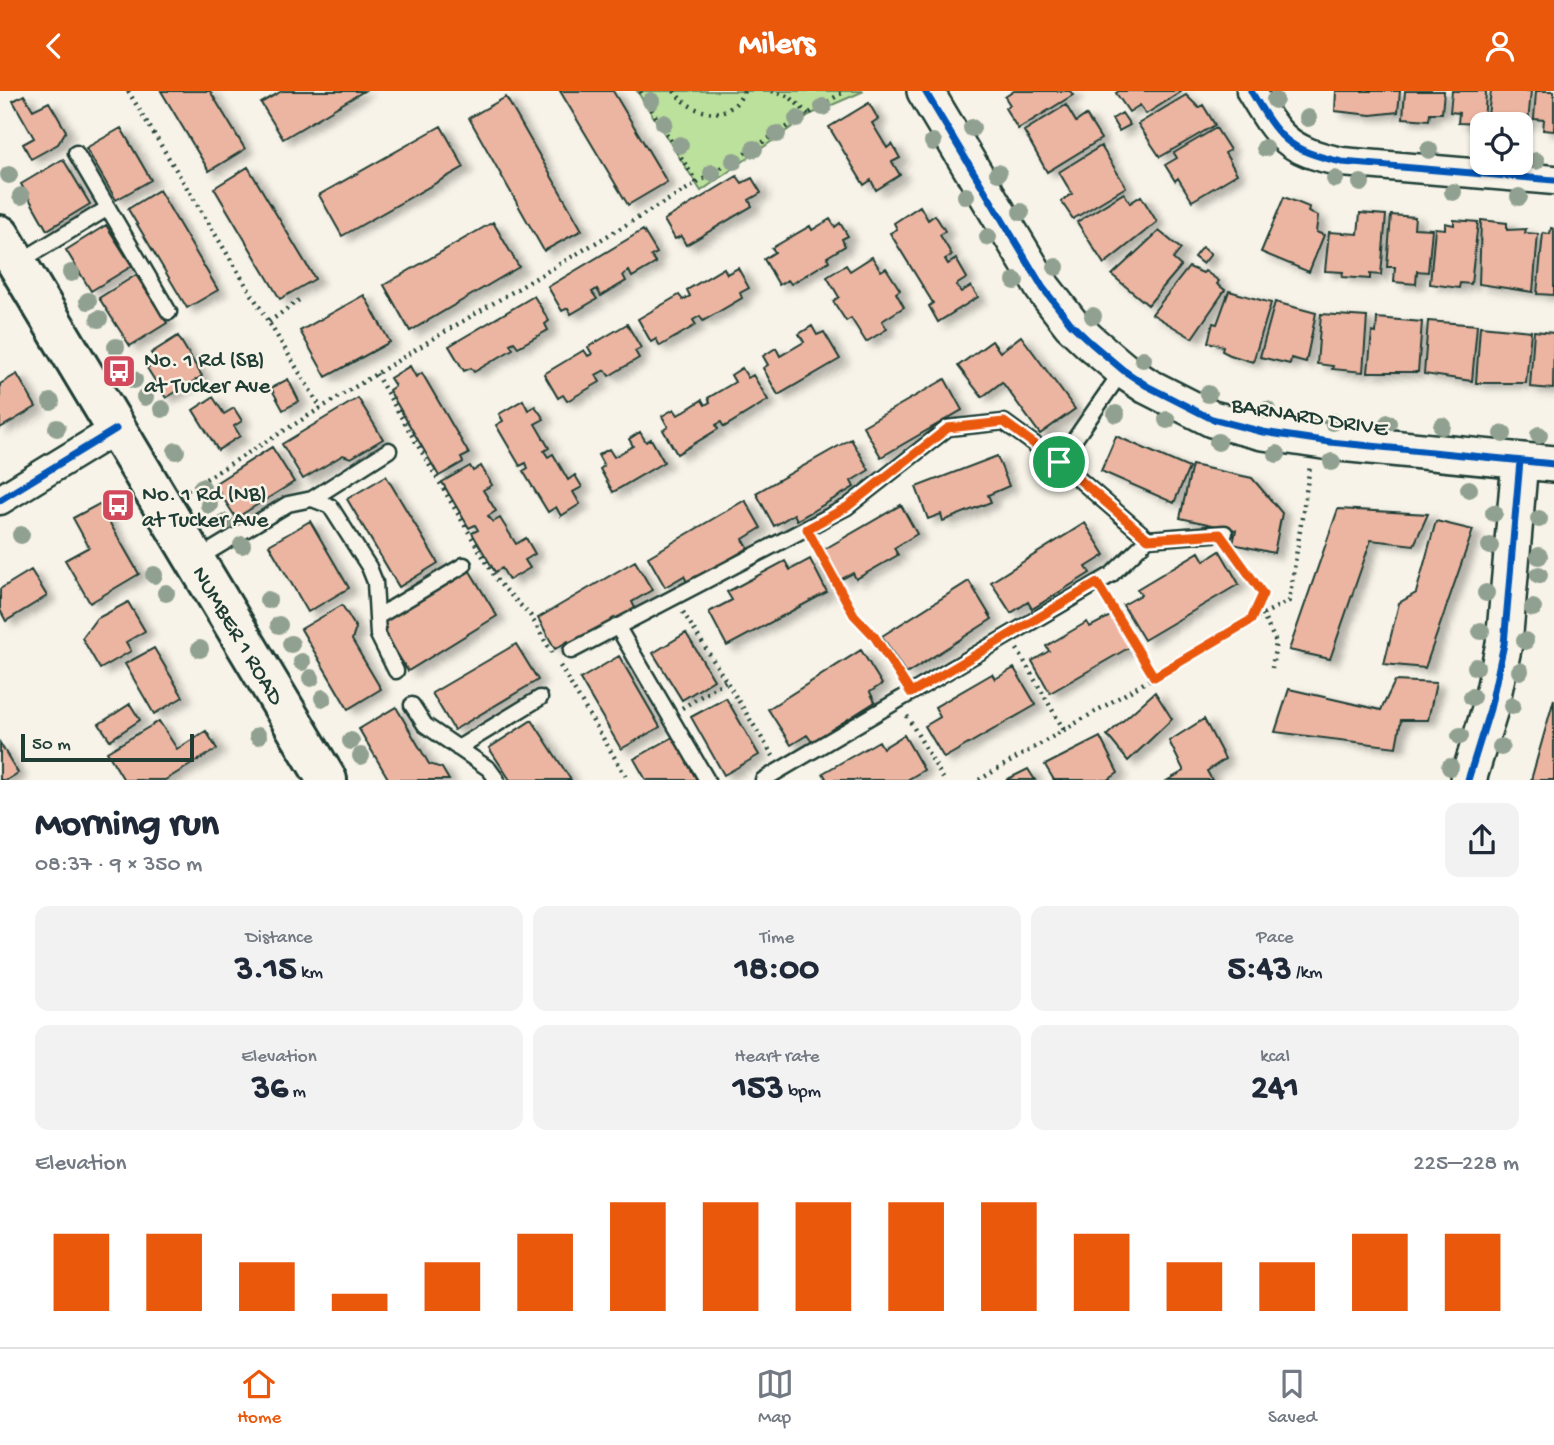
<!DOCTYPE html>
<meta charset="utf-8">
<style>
:root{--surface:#fff;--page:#f2f2f3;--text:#1f2937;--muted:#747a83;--line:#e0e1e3;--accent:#ea580c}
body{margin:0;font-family:"Gochi Hand",sans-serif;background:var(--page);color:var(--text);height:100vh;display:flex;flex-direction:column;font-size:26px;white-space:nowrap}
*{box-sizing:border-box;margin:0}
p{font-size:23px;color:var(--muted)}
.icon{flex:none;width:38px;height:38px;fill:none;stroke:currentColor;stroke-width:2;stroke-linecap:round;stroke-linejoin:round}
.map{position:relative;height:689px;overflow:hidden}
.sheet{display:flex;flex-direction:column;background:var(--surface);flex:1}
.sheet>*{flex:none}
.buttons{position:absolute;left:1470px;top:21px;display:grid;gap:14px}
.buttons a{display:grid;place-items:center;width:63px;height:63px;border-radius:14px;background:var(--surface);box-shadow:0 2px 5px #0004;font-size:35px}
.scale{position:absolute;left:21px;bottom:18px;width:173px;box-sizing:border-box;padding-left:7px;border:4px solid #1f3d34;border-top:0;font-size:19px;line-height:24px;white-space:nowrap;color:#1f3d34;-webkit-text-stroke:5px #f7f3e8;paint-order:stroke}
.pin{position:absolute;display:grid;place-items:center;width:60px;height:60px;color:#fff;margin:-30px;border:4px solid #fff;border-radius:50%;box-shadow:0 2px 7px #0007}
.round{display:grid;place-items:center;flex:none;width:74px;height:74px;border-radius:14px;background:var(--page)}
.summary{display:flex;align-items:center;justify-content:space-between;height:119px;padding:0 35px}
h1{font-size:38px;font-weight:700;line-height:52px}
.metrics{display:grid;grid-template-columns:repeat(3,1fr);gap:10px;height:119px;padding:7px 35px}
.metrics div{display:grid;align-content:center;border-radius:14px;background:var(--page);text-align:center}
.metrics b{font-size:35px;font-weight:700}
.metrics small{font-size:19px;font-weight:400}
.metrics p{font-size:19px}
.chart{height:196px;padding:14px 35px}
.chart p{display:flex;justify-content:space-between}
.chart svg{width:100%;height:126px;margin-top:7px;stroke:var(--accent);stroke-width:6}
header{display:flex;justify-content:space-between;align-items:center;height:91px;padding:0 35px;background:var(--accent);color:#fff;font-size:32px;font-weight:700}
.tab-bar{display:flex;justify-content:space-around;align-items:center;height:98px;border-top:2px solid var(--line);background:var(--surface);font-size:19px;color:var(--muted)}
.tab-bar a{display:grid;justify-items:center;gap:4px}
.tab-bar .current{color:var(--accent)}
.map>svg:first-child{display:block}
</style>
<header><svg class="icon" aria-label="back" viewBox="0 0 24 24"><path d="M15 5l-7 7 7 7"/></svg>Milers<svg class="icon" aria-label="person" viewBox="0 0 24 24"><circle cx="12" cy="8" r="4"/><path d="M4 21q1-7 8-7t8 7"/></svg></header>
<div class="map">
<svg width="1554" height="689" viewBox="0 0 1554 689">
<defs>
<filter id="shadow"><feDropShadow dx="8" dy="4.5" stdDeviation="3.5" flood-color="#0004"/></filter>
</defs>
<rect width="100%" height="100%" fill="#f7f3e8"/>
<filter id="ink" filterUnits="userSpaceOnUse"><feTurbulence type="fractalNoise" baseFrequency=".0143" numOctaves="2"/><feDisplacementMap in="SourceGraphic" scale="14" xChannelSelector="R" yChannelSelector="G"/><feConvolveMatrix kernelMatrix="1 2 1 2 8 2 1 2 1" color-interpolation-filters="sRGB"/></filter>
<g filter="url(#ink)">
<path fill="#bbe19c" stroke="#6d8f68" stroke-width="2" d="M637,0H864L809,24L701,100Z"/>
<path fill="#ecb5a1" stroke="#1f3d34" stroke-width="2" filter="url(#shadow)" d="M161,0H210L245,58L209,80Z
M282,0H364L283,48L261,12Z
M560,0H613L667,91L628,114Z
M1014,0H1070L1073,4L1018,38L1005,17L1010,14L1005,6Z
M1119,0H1181V1L1146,23L1140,14L1129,21L1116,2Z
M1336,0H1400L1398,21L1371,24L1335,20Z
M1405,0H1444L1442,22H1430L1429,29L1403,27Z
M1452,0H1486L1484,33L1458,32L1459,22L1450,21Z
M1491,0H1531L1528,32L1487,33Z
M1536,0H1554V40L1543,39L1544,29L1534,28Z
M24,4L33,19L49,11L66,40L58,53L31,68L23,53L34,47L13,10Z
M1186,4L1199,17L1203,14L1215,34L1160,66L1138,33Z
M506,6L582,139L544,160L469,27Z
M869,12L878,28L872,32L887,57L892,53L900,67L892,71L900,84L876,99L871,89L864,94L829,36Z
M1066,14L1076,31L1086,24L1101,48L1047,81L1024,40Z
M1122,22L1130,34L1119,40L1112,28Z
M441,35L464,76L342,145L319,104Z
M121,37L151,89L116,109L86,57Z
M1216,37L1230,59L1225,62L1237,83L1192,110L1178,87L1175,90L1165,74L1177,67L1174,62Z
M1101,55L1126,96L1073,128L1061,110L1072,103L1059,81Z
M63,68L90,113L47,139L21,93Z
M248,76L315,188L280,208L214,97Z
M737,85L742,92L752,87L761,102L749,109L752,115L686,154L681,145L675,148L664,129Z
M159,99L218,199L187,217L128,118Z
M1124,102L1130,112L1141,105L1157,131L1104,173L1077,131Z
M1284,106L1309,116L1308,121L1318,125L1316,141L1324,144L1309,181L1261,161Z
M920,115L928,129L935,124L945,140L940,144L952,164L945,168L948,173L956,168L967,187L956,194L961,201L971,195L978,206L938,231L929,215L933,212L890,142L897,138L894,132Z
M1360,122L1386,124L1381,184L1370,183V188L1342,186L1343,181L1325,180L1329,141L1358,143Z
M1391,124L1415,126L1414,137L1432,138L1428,181L1417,180L1416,193L1394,191L1395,176H1387Z
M830,128L835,136L840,132L848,145L842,148L845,155L827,166L829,170L791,193L788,189L779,194L764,168L775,161L772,157L810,135L812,139Z
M1454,129L1478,131L1471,193L1460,192L1459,197L1430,193L1435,137L1445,138V132L1454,134Z
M1481,129L1507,132V139L1526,138L1525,142L1538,143L1533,201L1479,193Z
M493,131L519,176L410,240L384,194Z
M106,134L132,175L91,200L66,159Z
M1551,137L1554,138V204L1537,203L1543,142L1550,143Z
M643,139L657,162L651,165L656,172L632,186L629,180L623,184L626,190L601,205L597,198L592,201L597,208L571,223L568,217L562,220L548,196Z
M1159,140L1181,158L1173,168L1181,175L1148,214L1112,184Z
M1202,156L1211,163L1203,173L1194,166Z
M872,166L881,180L886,177L900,199L896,202L904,216L882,230L887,238L866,251L851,227L846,230L833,210L839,206L827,186L846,174L850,180Z
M1189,176L1203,182L1205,180L1219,190L1217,193L1225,199L1192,247L1152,223Z
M724,177L727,183L738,177L749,197L740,202L742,207L703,230L700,225L693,229L696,234L660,255L656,248L651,251L638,228L679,204L683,209L690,205L687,199Z
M136,184L167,232L130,255L99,207Z
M1229,200L1271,212L1253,271L1230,264L1222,260L1223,255L1208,251L1213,232L1217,233Z
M364,204L390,251L326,286L300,240Z
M534,205L549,230L545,233L548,239L518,256L514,251L510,253L513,258L474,281L471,277L464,280L449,255Z
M1275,211L1316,222L1306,271L1291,267L1290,273L1260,266Z
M1321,223L1367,226L1363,281L1332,278L1333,275L1317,273Z
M1377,227L1422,231L1418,281H1368L1372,241L1376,242Z
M1428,230L1477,234L1472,290L1424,283Z
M627,233L641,257L635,260L639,267L609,285L605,279L596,284L600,291L567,310L563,304L558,307L544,283L584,259L588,265L592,263L588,256Z
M812,235L817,244L824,241L840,268L778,304L763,277L768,274L763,265L776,257L780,265L804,251L799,243Z
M1480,235L1531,240L1526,292H1476Z
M1534,240L1554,242L1553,298L1530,296Z
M178,245L202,285L166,307L147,277L157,271L151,262Z
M1021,245L1075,318L1040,343L1002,291L982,306L958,275L992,250L1000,261Z
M410,275L416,286L422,282L469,363L461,367L463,371L439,385L389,299L395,295L390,287Z
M742,277L748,287L753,284L768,309L724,336L721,331L716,334L718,338L677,363L663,339L668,336L662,325L674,318L678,324L702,309L705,314L710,311L708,307L735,291L731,284Z
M17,283L36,316L0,337V293Z
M288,288L299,310L283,319L271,297Z
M945,288L962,319L881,366L863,335Z
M213,306L224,323L234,317L242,330L234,335L240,345L218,359L193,319Z
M358,307L383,348L351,367L343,364L303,388L282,353Z
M523,309L528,319L535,315L544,328L535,333L549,357L544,360L548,366L553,363L568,389L575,384L582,396L573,401L580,413L561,425L556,416L548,421L523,380L528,377L526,372L520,375L496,334L503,330L499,323Z
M640,341L646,351L651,348L664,371L613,401L600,378L604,375L598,364L609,358L614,366L633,355L629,348Z
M1116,345L1189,377L1174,412L1101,380Z
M851,348L869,379L851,390L854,396L797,429L794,423L774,435L756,402Z
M272,356L294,391L236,427L214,393Z
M997,365L1009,395L988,404L991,411L943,430L941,423L928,428L916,396Z
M1192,374L1252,387L1282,422L1274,462L1233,453L1236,439L1180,427Z
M470,375L473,380L481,375L492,394L483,399L496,420L488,425L493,431L500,427L516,453L526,447L535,463L525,469L530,477L509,489L502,477L495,481L472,442L478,439L475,434L469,437L442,391Z
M386,385L438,472L399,496L347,408Z
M745,409L761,437L743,448L748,457L688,493L684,485L665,496L648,466Z
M99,413L139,483L90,512L65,469L89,456L73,427Z
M901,414L917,443L894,457L898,464L856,488L853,482L840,489L823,459Z
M1338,418L1428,423L1414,454L1371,449L1330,568L1289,559Z
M310,430L349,497L308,521L269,454Z
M1436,430L1473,439L1425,577L1384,573L1399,512L1416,502Z
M1085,432L1105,464L1086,476L1090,482L1032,518L1028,511L1011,522L991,491Z
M1220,460L1239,493L1144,549L1123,514L1141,504L1137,498L1199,461L1204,470Z
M810,468L827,501L727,555L709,521L732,509L727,501L785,470L790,479Z
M635,470L652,499L632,511L636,519L572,556L568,550L555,558L538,527Z
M468,477L497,525L408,580L378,531Z
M31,479L47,505L6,530L0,519V498Z
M969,490L992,528L906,583L882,545Z
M128,511L145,540L126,551L131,560L100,578L82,547L96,528Z
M342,514L356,537L352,549L381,598L348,618L301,538Z
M1112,524L1130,556L1050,602L1032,570L1049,560L1046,555L1087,531L1090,536Z
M686,542L714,589L682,609L653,562Z
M516,553L538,589L454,639L432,602Z
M154,557L183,606L154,623L125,573Z
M861,559L882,593L870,601L875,611L812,651L807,644L791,654L768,618Z
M619,565L660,636L621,658L580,588Z
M1014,577L1036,614L944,667L925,635L940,626L935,616L992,583L995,588Z
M1395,590L1436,592L1428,629H1401L1396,656L1275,641L1289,598L1381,619Z
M1155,601L1172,628L1128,670L1107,644Z
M726,607L759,664L724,684L691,626Z
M1554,608V689H1531Z
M130,613L140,629L110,649L99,633Z
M396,616L429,673L442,677L449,689H389L359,638Z
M1204,628L1225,668L1207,680L1212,689H1168L1184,680L1169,650Z
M532,629L571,689H510L489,657Z
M159,630L177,658L206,640L217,658L165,689H124L107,661Z
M904,644L924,679L907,689H827L823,682L879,650L883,657Z
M673,646L697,689H646L634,668Z
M1100,646L1118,682L1108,689H1054L1045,674Z
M0,652L18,682L7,689H0Z
M1028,678L1035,689H1006Z"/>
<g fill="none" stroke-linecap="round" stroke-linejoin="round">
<g stroke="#1f3d34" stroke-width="19">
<path id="service" d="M76,62L169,221
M19,171L108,117
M1059,371L1122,280
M312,408L389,359
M197,468L288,413L312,408L330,415L369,476L375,491L378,544L396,580
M377,526L464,474
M617,535L707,689
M571,560L847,416L948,337L1004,331L1059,371L1148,448
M412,614L425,634L489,678L497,689
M458,657L540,607
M763,689L1111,484L1148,448L1225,442"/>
</g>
<g stroke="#1f3d34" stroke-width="33">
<path id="minor" d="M1251,0C1279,47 1286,59 1342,71L1554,89
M0,409L116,338"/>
</g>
<g stroke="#1f3d34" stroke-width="40">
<path id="tertiary" d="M925,0L1043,197L1071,233L1091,252L1123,279L1147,295L1212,328L1263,341L1330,351L1554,373
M1468,689L1490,618L1504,553L1520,370"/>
</g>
<g stroke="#1f3d34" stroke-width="44">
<g id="secondary">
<path id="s1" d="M0,144L327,689"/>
</g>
</g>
<path stroke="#1f3d34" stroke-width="4.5" stroke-dasharray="2 5" stroke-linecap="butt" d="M128,0L321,317
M674,0C691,24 730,33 744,0
M772,0L790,6L809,24
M697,92L845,0
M269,231L299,209
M376,283L498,491L530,524L552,562
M188,399L436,246L697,92L640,0
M814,451L854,524L874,546L901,587
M1230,458L1263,503L1252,527
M1106,506L1154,586
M683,521L773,665
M1262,523L1276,551L1272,577
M1017,558L1064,639
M560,575L628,689
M682,617L726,590
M907,625L944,689
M979,689L1251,529L1289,510L1310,375"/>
<use href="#service" stroke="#f7f3e8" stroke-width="14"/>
<use href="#minor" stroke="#f7f3e8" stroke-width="28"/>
<use href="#tertiary" stroke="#f7f3e8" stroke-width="35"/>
<use href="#secondary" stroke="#f7f3e8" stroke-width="38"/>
<g stroke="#f7f3e8" stroke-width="11">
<path id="cycleway" d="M925,0L1043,197L1071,233L1091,252L1123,279L1147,295L1212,328L1263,341L1330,351L1554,373
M1251,0C1279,47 1286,59 1342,71L1554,89
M0,409L116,338
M1468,689L1490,618L1504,553L1520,370"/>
</g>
<use href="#cycleway" stroke="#0057b8" stroke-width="7"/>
</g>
<g fill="#91a191">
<circle cx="1275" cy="9" r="9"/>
<circle cx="651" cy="10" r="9"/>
<circle cx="823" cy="16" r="9"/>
<circle cx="1308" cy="27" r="9"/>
<circle cx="797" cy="28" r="9"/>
<circle cx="664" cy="32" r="9"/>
<circle cx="972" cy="37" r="9"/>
<circle cx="777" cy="43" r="9"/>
<circle cx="933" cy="51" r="9"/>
<circle cx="680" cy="54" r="9"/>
<circle cx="1265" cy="57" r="9"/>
<circle cx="754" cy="58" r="9"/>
<circle cx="1429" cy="59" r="9"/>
<circle cx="734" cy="70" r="9"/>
<circle cx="1536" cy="70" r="9"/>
<circle cx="712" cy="82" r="9"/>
<circle cx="998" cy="82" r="9"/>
<circle cx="9" cy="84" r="9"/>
<circle cx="1335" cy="88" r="9"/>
<circle cx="1361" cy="92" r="9"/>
<circle cx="1453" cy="101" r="9"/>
<circle cx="21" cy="105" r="9"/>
<circle cx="966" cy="105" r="9"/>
<circle cx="1519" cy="106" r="9"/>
<circle cx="1021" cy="121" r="9"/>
<circle cx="988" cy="146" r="9"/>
<circle cx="1056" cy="176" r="9"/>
<circle cx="71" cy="182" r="9"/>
<circle cx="1015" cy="190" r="9"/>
<circle cx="88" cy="210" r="9"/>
<circle cx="1093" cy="225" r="9"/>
<circle cx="99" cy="228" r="9"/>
<circle cx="116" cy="256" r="9"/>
<circle cx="1143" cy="268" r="9"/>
<circle cx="134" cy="289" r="9"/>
<circle cx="1208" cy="303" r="9"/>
<circle cx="145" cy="306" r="9"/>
<circle cx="51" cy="311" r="9"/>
<circle cx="162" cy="318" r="9"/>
<circle cx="1267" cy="319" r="9"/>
<circle cx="1116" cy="323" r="9"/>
<circle cx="1167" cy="329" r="9"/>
<circle cx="1333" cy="331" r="9"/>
<circle cx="1388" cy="332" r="9"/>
<circle cx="1442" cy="335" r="9"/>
<circle cx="57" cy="337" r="9"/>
<circle cx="1503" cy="343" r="9"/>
<circle cx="1539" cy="344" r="9"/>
<circle cx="1218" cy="351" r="9"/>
<circle cx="176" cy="360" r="9"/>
<circle cx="1277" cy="363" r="9"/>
<circle cx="1332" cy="371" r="9"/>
<circle cx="202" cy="396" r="9"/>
<circle cx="1469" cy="398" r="9"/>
<circle cx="209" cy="414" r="9"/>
<circle cx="1494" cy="422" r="9"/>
<circle cx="1539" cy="428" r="9"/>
<circle cx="225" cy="431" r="9"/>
<circle cx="21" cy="444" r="9"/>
<circle cx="242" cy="454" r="9"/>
<circle cx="1490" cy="455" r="9"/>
<circle cx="1539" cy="465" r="9"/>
<circle cx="154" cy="484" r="9"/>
<circle cx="1539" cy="484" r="9"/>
<circle cx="166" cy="502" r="9"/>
<circle cx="1486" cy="502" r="9"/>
<circle cx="268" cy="509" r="9"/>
<circle cx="1533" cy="517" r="9"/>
<circle cx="279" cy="534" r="9"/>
<circle cx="1481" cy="540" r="9"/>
<circle cx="1525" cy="550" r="9"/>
<circle cx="291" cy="553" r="9"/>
<circle cx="200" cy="558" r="9"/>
<circle cx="302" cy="571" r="9"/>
<circle cx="1476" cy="576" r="9"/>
<circle cx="1520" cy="580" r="9"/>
<circle cx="311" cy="587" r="9"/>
<circle cx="1472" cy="606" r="9"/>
<circle cx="323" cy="607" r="9"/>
<circle cx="1512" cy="615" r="9"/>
<circle cx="258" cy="645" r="9"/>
<circle cx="1460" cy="645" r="9"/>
<circle cx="351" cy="650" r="9"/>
<circle cx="1501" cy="656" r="9"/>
<circle cx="361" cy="665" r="9"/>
<circle cx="1450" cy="676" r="9"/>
</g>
</g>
<g fill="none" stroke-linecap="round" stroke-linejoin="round" filter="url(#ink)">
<g stroke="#fff" stroke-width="14">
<path id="route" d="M1004,331L1059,371L1148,448L1220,443L1263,503L1251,529L1154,586L1097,492L911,602L874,545L854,524L807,438L847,416L948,337Z"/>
</g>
<use href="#route" stroke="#ea580c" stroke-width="9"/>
</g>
<defs>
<g id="bus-square" transform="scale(1.75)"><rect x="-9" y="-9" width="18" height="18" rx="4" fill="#d1495b" stroke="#f7f3e8"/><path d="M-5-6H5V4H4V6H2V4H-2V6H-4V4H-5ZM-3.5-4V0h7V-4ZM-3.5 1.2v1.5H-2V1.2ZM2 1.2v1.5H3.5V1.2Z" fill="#fff"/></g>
</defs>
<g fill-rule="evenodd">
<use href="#bus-square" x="119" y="280"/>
<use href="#bus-square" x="118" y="414"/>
</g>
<g text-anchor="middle" stroke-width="5" stroke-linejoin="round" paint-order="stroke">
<g font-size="23" fill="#1f3d34" stroke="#f7f3e8" text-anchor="start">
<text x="144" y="275">No. 1 Rd (SB)<tspan x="144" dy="26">at Tucker Ave</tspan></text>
<text x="142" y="409">No. 1 Rd (NB)<tspan x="142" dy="26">at Tucker Ave</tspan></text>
</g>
<g font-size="23" fill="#1f3d34" stroke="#f7f3e8">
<text transform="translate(1310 324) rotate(9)" y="8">BARNARD DRIVE</text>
<text dy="8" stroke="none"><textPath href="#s1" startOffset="466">NUMBER 1 ROAD</textPath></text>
</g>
</g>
</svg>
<div class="buttons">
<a><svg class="icon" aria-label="locate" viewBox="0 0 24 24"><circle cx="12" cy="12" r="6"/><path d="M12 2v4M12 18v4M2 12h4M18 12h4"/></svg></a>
</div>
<div class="scale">50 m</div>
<div class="pin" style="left:1059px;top:371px;background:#1e9e55"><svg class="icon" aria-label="arrive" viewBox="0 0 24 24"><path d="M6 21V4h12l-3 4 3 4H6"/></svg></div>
</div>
<section class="sheet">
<div class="summary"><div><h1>Morning run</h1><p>08:37 · 9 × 350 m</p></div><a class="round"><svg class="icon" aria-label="share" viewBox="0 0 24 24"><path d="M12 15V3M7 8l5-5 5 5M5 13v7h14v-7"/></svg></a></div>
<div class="metrics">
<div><p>Distance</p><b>3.15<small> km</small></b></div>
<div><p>Time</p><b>18:00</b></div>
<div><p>Pace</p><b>5:43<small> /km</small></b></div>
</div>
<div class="metrics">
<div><p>Elevation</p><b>36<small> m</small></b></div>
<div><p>Heart rate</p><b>153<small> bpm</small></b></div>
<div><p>kcal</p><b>241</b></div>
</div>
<div class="chart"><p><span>Elevation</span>225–228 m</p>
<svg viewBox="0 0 160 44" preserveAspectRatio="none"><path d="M5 44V17M15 44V17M25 44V27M35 44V38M45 44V27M55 44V17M65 44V6M75 44V6M85 44V6M95 44V6M105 44V6M115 44V17M125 44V27M135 44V27M145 44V17M155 44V17"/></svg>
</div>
</section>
<nav class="tab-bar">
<a class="current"><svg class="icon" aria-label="home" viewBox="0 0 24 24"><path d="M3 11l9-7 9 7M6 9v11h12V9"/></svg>Home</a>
<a><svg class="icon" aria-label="map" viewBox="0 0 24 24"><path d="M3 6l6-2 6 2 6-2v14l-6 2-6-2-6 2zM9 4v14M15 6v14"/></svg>Map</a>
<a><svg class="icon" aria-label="saved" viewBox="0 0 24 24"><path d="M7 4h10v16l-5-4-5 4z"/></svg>Saved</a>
</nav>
